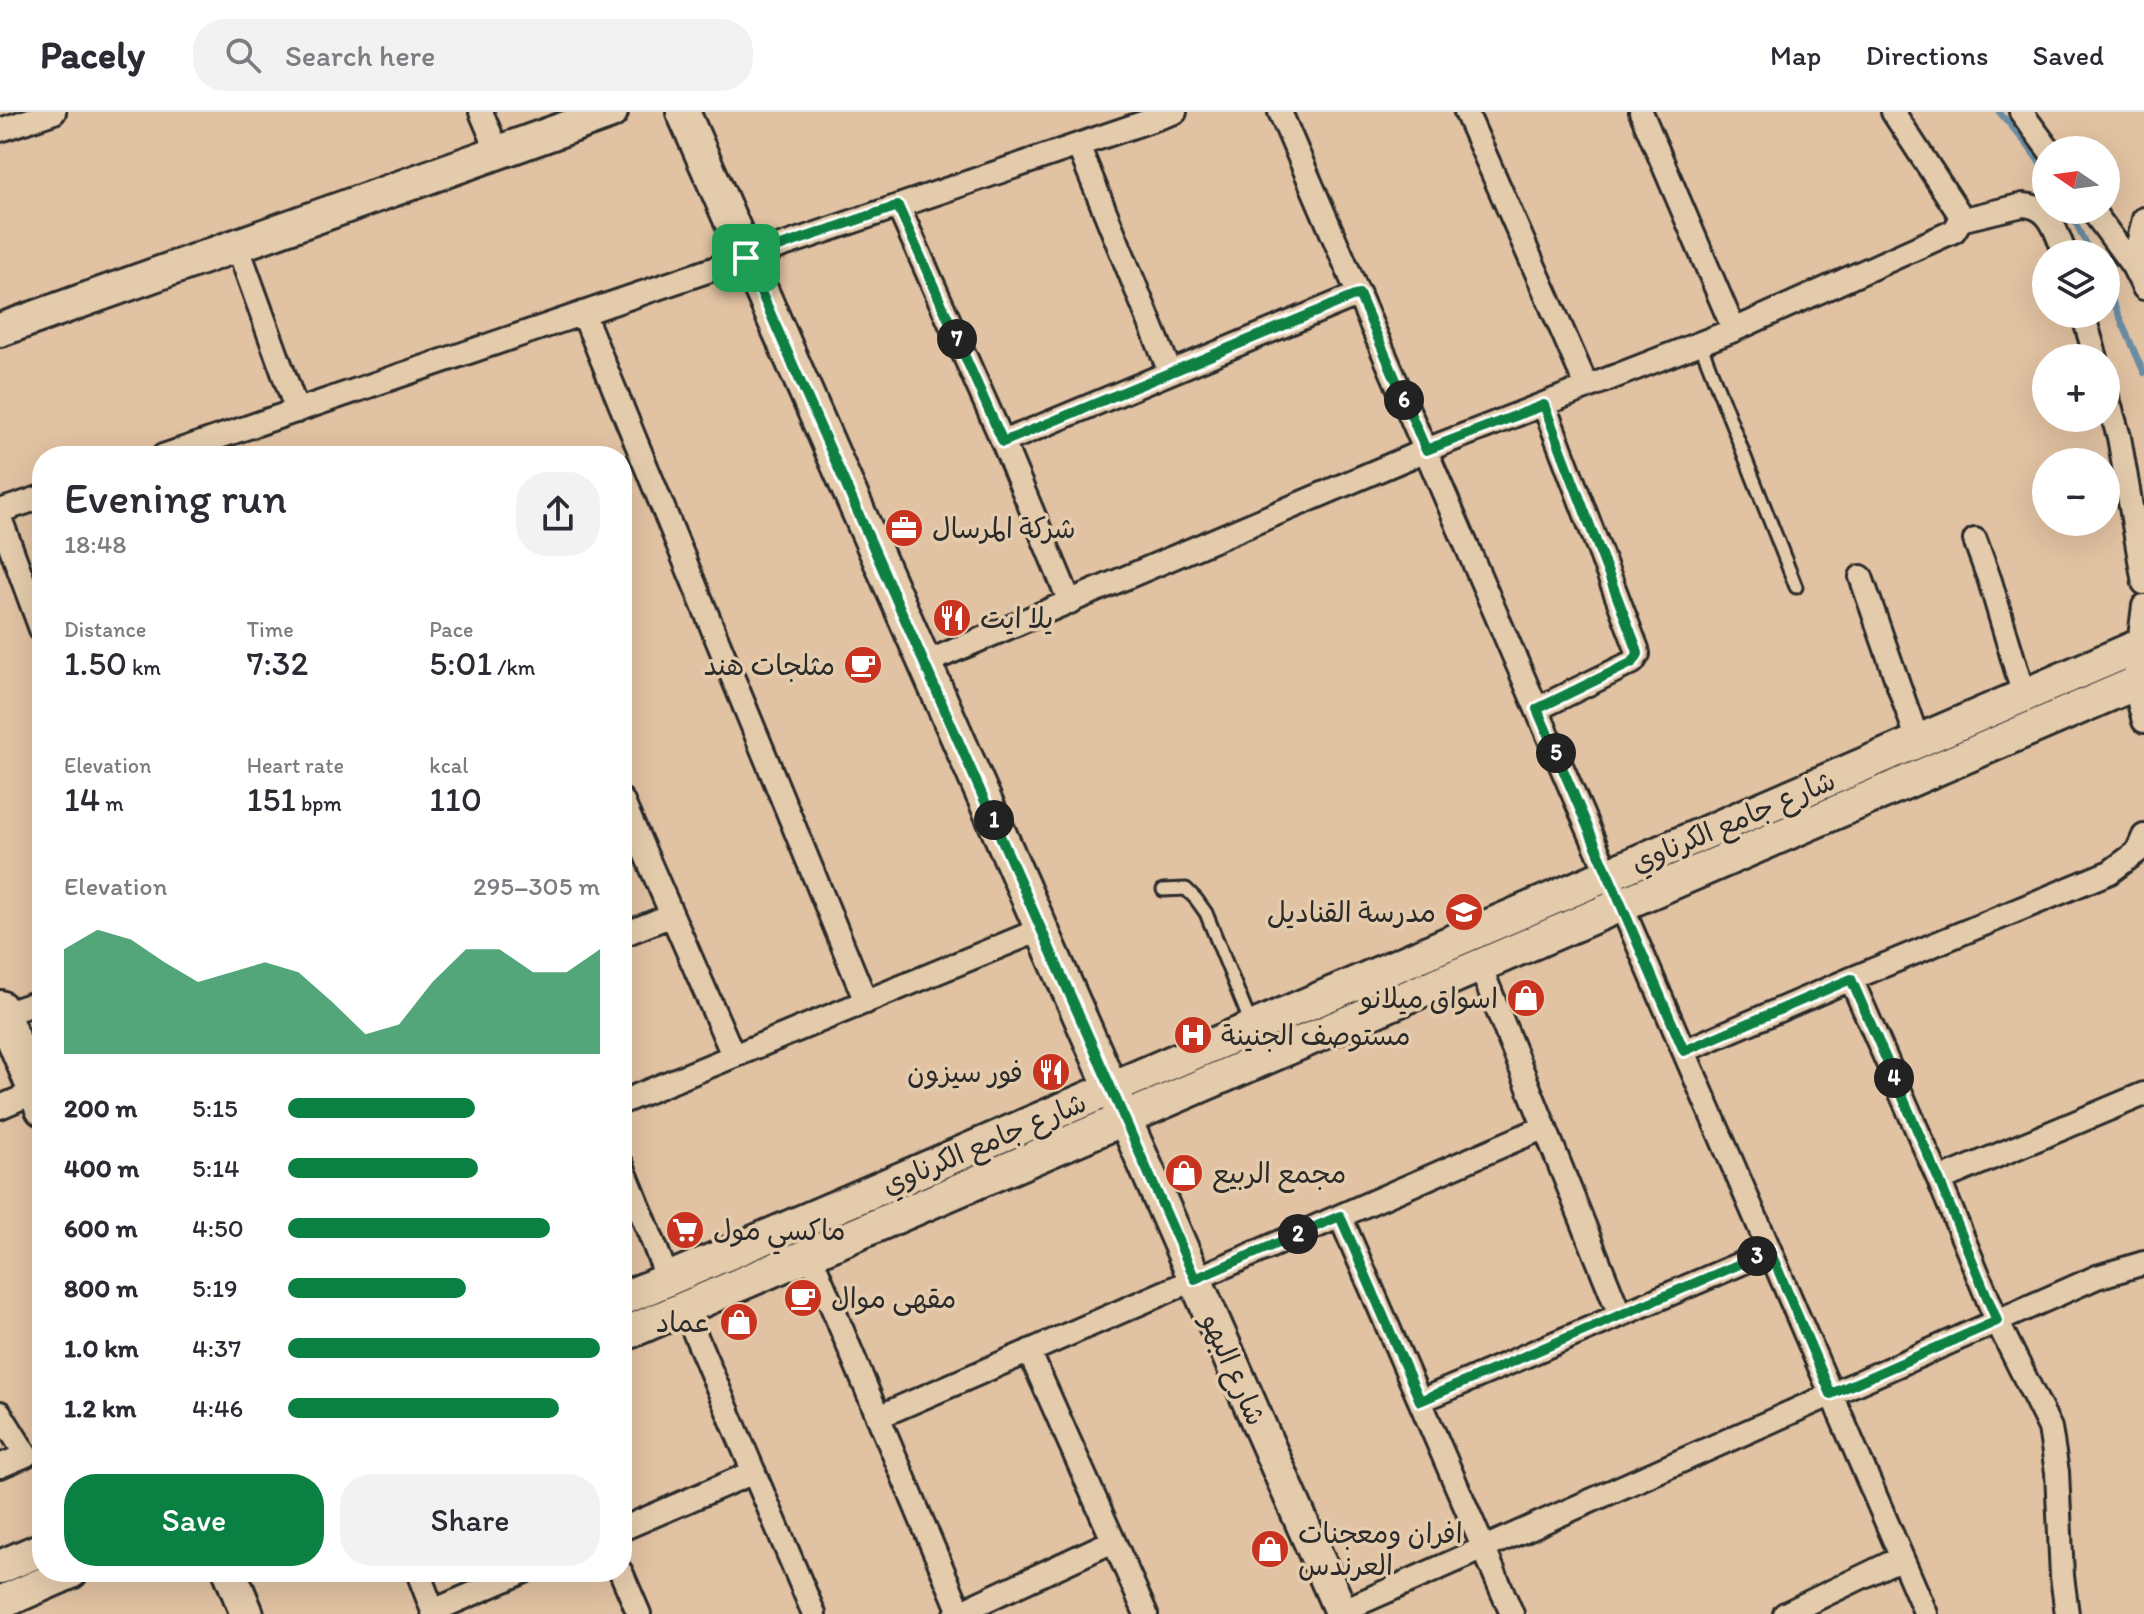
<!DOCTYPE html>
<meta charset="utf-8">
<style>
:root{--surface:#fff;--page:#f2f2f3;--text:#2b2b33;--muted:#7c7c81;--line:#e1e1e2;--accent:#0b8043}
body{margin:0;font-family:Itim,"Playpen Sans Arabic",sans-serif;background:var(--page);color:var(--text);height:100vh;display:flex;flex-direction:column;font-size:30px;white-space:nowrap}
*{box-sizing:border-box;margin:0}
p{font-size:26px;color:var(--muted)}
.icon{flex:none;width:44px;height:44px;fill:none;stroke:currentColor;stroke-width:2;stroke-linecap:round;stroke-linejoin:round}
.map{position:relative;flex:1;overflow:hidden}
.panel{position:absolute;left:32px;top:334px;width:600px;height:1136px;display:flex;flex-direction:column;background:var(--surface);border-radius:32px;box-shadow:0 8px 32px #0002}
.panel>*{flex:none}
.needle{width:52px;rotate:283deg}
.tools{position:absolute;left:2032px;top:24px;display:grid;gap:16px}
.tools a{display:grid;place-items:center;width:88px;height:88px;border-radius:50%;background:var(--surface);box-shadow:0 8px 32px #0002;font-size:40px}
.pin{position:absolute;display:grid;place-items:center;width:68px;height:68px;color:#fff;margin:-34px;border-radius:16px;box-shadow:0 4px 12px #0006}
.km{position:absolute;width:40px;height:40px;margin:-20px;border-radius:50%;background:#222;color:#fff;font-size:22px;line-height:40px;text-align:center}
.round{display:grid;place-items:center;flex:none;width:84px;height:84px;border-radius:32px;background:var(--page)}
.head{display:flex;align-items:center;justify-content:space-between;height:136px;padding:0 32px}
h1{font-size:44px;font-weight:600;line-height:60px}
.metrics{display:grid;grid-template-columns:repeat(3,1fr);gap:12px;height:136px;padding:8px 32px}
.metrics div{display:grid;align-content:center}
.metrics b{font-size:34px;font-weight:600}
.metrics small{font-size:22px;font-weight:400}
.metrics p{font-size:22px}
.chart{height:224px;padding:16px 32px}
.chart p{display:flex;justify-content:space-between}
.chart svg{width:100%;height:144px;margin-top:8px;fill:var(--accent);opacity:.7}
.action{display:flex;gap:16px;margin-top:auto;padding:16px 32px}
.action a{flex:1;height:92px;border-radius:32px;background:var(--accent);color:#fff;font-size:32px;font-weight:600;line-height:92px;text-align:center}
.action a+a{background:var(--page);color:var(--text)}
ul{padding:0 32px;list-style:none;font-size:26px}
li{display:grid;grid-template-columns:128px 96px 1fr;align-items:center;height:60px}
li i{height:20px;border-radius:10px;background:var(--accent)}
header{display:flex;align-items:center;gap:48px;box-sizing:border-box;height:112px;padding:0 40px;background:var(--surface);border-bottom:2px solid var(--line)}
header strong{font-size:38px}
nav{display:flex;gap:44px;margin-inline-start:auto;font-size:28px}
.search{width:560px;height:72px;background:var(--page);display:flex;align-items:center;gap:20px;box-sizing:border-box;padding:0 28px;border-radius:32px;color:var(--muted);font-size:30px}
.map>svg:first-child{display:block}
</style>
<header>
<strong>Pacely</strong>
<div class="search"><svg class="icon" aria-label="search" viewBox="0 0 24 24"><circle cx="10" cy="10" r="6"/><path d="M15 15l6 6"/></svg>Search here</div>
<nav><a>Map</a><a>Directions</a><a>Saved</a></nav>
</header>
<div class="map">
<svg width="2144" height="1502" viewBox="0 0 2144 1502">
<rect width="100%" height="100%" fill="#e1c2a2"/>
<filter id="ink" filterUnits="userSpaceOnUse"><feTurbulence type="fractalNoise" baseFrequency=".0125" numOctaves="2"/><feDisplacementMap in="SourceGraphic" scale="16" xChannelSelector="R" yChannelSelector="G"/><feConvolveMatrix kernelMatrix="1 2 1 2 8 2 1 2 1" color-interpolation-filters="sRGB"/></filter>
<g filter="url(#ink)">
<g fill="none" stroke-linecap="round" stroke-linejoin="round">
<path stroke="#6b8ca4" stroke-width="6" d="M1999,0L2027,33L2046,60
M2069,98L2091,142
M2106,174L2144,261"/>
<g stroke="#2b2b2b" stroke-width="17">
<path id="lane" d="M1700,231L1796,475
M1163,778L1186,777L1196,787L1206,801L1251,912"/>
</g>
<g stroke="#2b2b2b" stroke-width="28">
<path id="street" d="M481,0L498,40
M1280,0L1926,1502
M1466,0L1587,275
M1641,0L1734,218
M2021,0L2049,38
M0,18L54,0
M1078,33L1170,260
M898,94L1003,330L1070,490
M2092,98L2133,154L2144,176
M1960,108L2023,93C2051,94 2056,120 2065,142
M237,133L297,299
M2133,154L2144,107
M583,201L866,890
M2083,202L2096,246
M2106,281L2119,325L2144,471
M1003,330L1359,182
M163,344L1175,0
M0,399L42,385
M0,406L42,520
M1975,428L1990,469L2024,584
M1861,465L1918,629
M2144,494L2134,572L2144,609
M925,551L1426,338L1734,218L1954,119L1959,111V101L1893,0
M1537,597L1633,550L1638,542L1637,537L1544,293
M622,688L733,943
M622,823L672,803
M1480,854L1620,1203
M1851,867L1939,1068L1997,1209L2050,1316L2057,1360L2062,1464L2067,1502
M3,902L42,889
M1684,939L1851,867L2110,760L2137,740L2144,724
M622,990L1042,817
M0,995L35,980
M622,1053L668,1167
M1939,1068L2144,982
M1340,1104L1512,1502
M810,1142L960,1500
M684,1196L814,1502
M1029,1239L1146,1502
M1420,1289L1770,1139
M0,1301L26,1343L0,1354
M878,1305L1545,1015
M622,1417L754,1360
M418,1460L434,1502
M621,1460L639,1502
M433,1499L523,1460
M956,1502L1113,1429
M1335,1502L2097,1165L2144,1151
M1785,1502L1901,1446"/>
</g>
<g stroke="#2b2b2b" stroke-width="38">
<path id="secondary" d="M683,0L1342,1502
M0,218L611,0
M0,895L42,997
M622,1187L2139,534
M622,1223L2134,572
M0,1455L42,1437
M230,1460L247,1502
M0,1491L71,1460"/>
</g>
<use href="#lane" stroke="#e4cbac" stroke-width="11"/>
<use href="#street" stroke="#e4cbac" stroke-width="22"/>
<use href="#secondary" stroke="#e4cbac" stroke-width="32"/>
</g>
</g>
<g fill="none" stroke-linecap="round" stroke-linejoin="round" filter="url(#ink)">
<g stroke="#fff" stroke-width="16">
<path id="route" d="M898,94L1003,330L1359,182L1426,338L1544,293L1637,537L1638,542L1633,550L1537,597L1684,939L1851,867L1939,1068L1997,1209L1831,1282L1770,1139L1420,1289L1340,1104L1195,1167L746,146Z"/>
</g>
<use href="#route" stroke="#0b8043" stroke-width="10"/>
</g>
<defs>
<g id="office-disc" transform="scale(2)"><circle r="9.5" fill="#c8321e" stroke="#e4cbac"/><path d="M-6-3h4V-5.5h4V-3h4V5H-6ZM-1-4.5V-3h2v-1.5ZM-6 0V1H6V0Z" fill="#fff"/></g>
<g id="restaurant-disc" transform="scale(2)"><circle r="9.5" fill="#c8321e" stroke="#e4cbac"/><path d="M-5-6h1v4h1v-4h1v4h1v-4h1v5L-1.5 .5V6h-2V.5L-5-1ZM5-6V6H3V1.5H1.5Q1.5-4 5-6Z" fill="#fff"/></g>
<g id="cafe-disc" transform="scale(2)"><circle r="9.5" fill="#c8321e" stroke="#e4cbac"/><path d="M-5.5-4.5H6V0H3Q3 3.5 0 3.5H-2.5Q-5.5 3.5-5.5 0ZM3-3.2v2h1.7v-2ZM-6 4.5H4V6H-6Z" fill="#fff"/></g>
<g id="school-disc" transform="scale(2)"><circle r="9.5" fill="#c8321e" stroke="#e4cbac"/><path d="M0-5L7-2L0 1L-7-2ZM-4 1L0 2.5L4 1V4Q0 6-4 4Z" fill="#fff"/></g>
<g id="shop-disc" transform="scale(2)"><circle r="9.5" fill="#c8321e" stroke="#e4cbac"/><path d="M-5-2.5h2.3a2.7 3.5 0 0 1 5.4 0H5L5.5 6h-11ZM-1.5-2.5h3a1.5 2.3 0 0 0-3 0Z" fill="#fff"/></g>
<g id="hospital-disc" transform="scale(2)"><circle r="9.5" fill="#c8321e" stroke="#e4cbac"/><path d="M-5-5h3v3.5h4V-5h3V5h-3V1.5h-4V5h-3Z" fill="#fff"/></g>
<g id="supermarket-disc" transform="scale(2)"><circle r="9.5" fill="#c8321e" stroke="#e4cbac"/><path d="M-6-5.5h2.5l.6 2H6L4.5 2H-2.5L-4.4-4H-6ZM-1.5 3.2a1.3 1.3 0 1 0 .1 0ZM3 3.2a1.3 1.3 0 1 0 .1 0Z" fill="#fff"/></g>
</defs>
<g fill-rule="evenodd">
<use href="#office-disc" x="904" y="416"/>
<use href="#restaurant-disc" x="952" y="506"/>
<use href="#cafe-disc" x="863" y="553"/>
<use href="#school-disc" x="1464" y="800"/>
<use href="#shop-disc" x="1526" y="886"/>
<use href="#hospital-disc" x="1193" y="923"/>
<use href="#restaurant-disc" x="1051" y="960"/>
<use href="#shop-disc" x="1184" y="1061"/>
<use href="#supermarket-disc" x="685" y="1118"/>
<use href="#cafe-disc" x="803" y="1186"/>
<use href="#shop-disc" x="739" y="1210"/>
<use href="#shop-disc" x="1270" y="1437"/>
</g>
<g text-anchor="middle" stroke-width="7" stroke-linejoin="round" paint-order="stroke">
<g font-size="28" fill="#2b2b2b" stroke="#e4cbac" text-anchor="start">
<text x="932" y="426">شركة المرسال</text>
<text x="980" y="516">يلا ايت</text>
<text x="835" y="563" text-anchor="end">مثلجات هند</text>
<text x="1436" y="810" text-anchor="end">مدرسة القناديل</text>
<text x="1498" y="896" text-anchor="end">اسواق ميلانو</text>
<text x="1221" y="933">مستوصف الجنينة</text>
<text x="1023" y="970" text-anchor="end">فور سيزون</text>
<text x="1212" y="1071">مجمع الربيع</text>
<text x="713" y="1128">ماكسي مول</text>
<text x="831" y="1196">مقهى موال</text>
<text x="711" y="1220" text-anchor="end">عماد</text>
<text x="1298" y="1431">افران ومعجنات<tspan x="1298" dy="32">العرندس</tspan></text>
</g>
<g font-size="28" fill="#2b2b2b" stroke="#e4cbac">
<text transform="translate(1733 709) rotate(-23)" y="10">شارع جامع الكرناوي</text>
<text transform="translate(984 1031) rotate(-23)" y="10">شارع جامع الكرناوي</text>
<text transform="translate(1234 1257) rotate(66)" y="10">شارع البهو</text>
</g>
</g>
</svg>
<div class="tools">
<a><svg class="needle" viewBox="-14 -14 28 28"><path d="M0-13l5 13h-10z" fill="#e53935"/><path d="M0 13l5-13h-10z" fill="#7c7c81"/></svg></a>
<a><svg class="icon" aria-label="layers" viewBox="0 0 24 24"><path d="M12 4l9 5-9 5-9-5zM3 14l9 5 9-5"/></svg></a>
<a>+</a>
<a>−</a>
</div>
<div class="pin" style="left:746px;top:146px;background:#1e9e55"><svg class="icon" aria-label="arrive" viewBox="0 0 24 24"><path d="M6 21V4h12l-3 4 3 4H6"/></svg></div>
<b class="km" style="left:994px;top:708px">1</b>
<b class="km" style="left:1298px;top:1122px">2</b>
<b class="km" style="left:1757px;top:1144px">3</b>
<b class="km" style="left:1894px;top:966px">4</b>
<b class="km" style="left:1556px;top:641px">5</b>
<b class="km" style="left:1404px;top:288px">6</b>
<b class="km" style="left:957px;top:227px">7</b>
<section class="panel">
<div class="head"><div><h1>Evening run</h1><p>18:48</p></div><a class="round"><svg class="icon" aria-label="share" viewBox="0 0 24 24"><path d="M12 15V3M7 8l5-5 5 5M5 13v7h14v-7"/></svg></a></div>
<div class="metrics">
<div><p>Distance</p><b>1.50<small> km</small></b></div>
<div><p>Time</p><b>7:32</b></div>
<div><p>Pace</p><b>5:01<small> /km</small></b></div>
</div>
<div class="metrics">
<div><p>Elevation</p><b>14<small> m</small></b></div>
<div><p>Heart rate</p><b>151<small> bpm</small></b></div>
<div><p>kcal</p><b>110</b></div>
</div>
<div class="chart"><p><span>Elevation</span>295–305 m</p>
<svg viewBox="0 0 160 44" preserveAspectRatio="none"><path d="M0 44V12L10 6L20 9L30 16L40 22L50 19L60 16L70 19L80 28L90 38L100 35L110 22L120 12L130 12L140 19L150 19L160 12V44z"/></svg>
</div>
<ul>
<li><b>200 m</b>5:15<i style="width:60%"></i></li>
<li><b>400 m</b>5:14<i style="width:61%"></i></li>
<li><b>600 m</b>4:50<i style="width:84%"></i></li>
<li><b>800 m</b>5:19<i style="width:57%"></i></li>
<li><b>1.0 km</b>4:37<i style="width:100%"></i></li>
<li><b>1.2 km</b>4:46<i style="width:87%"></i></li>
</ul>
<div class="action"><a>Save</a><a>Share</a></div>
</section>
</div>
